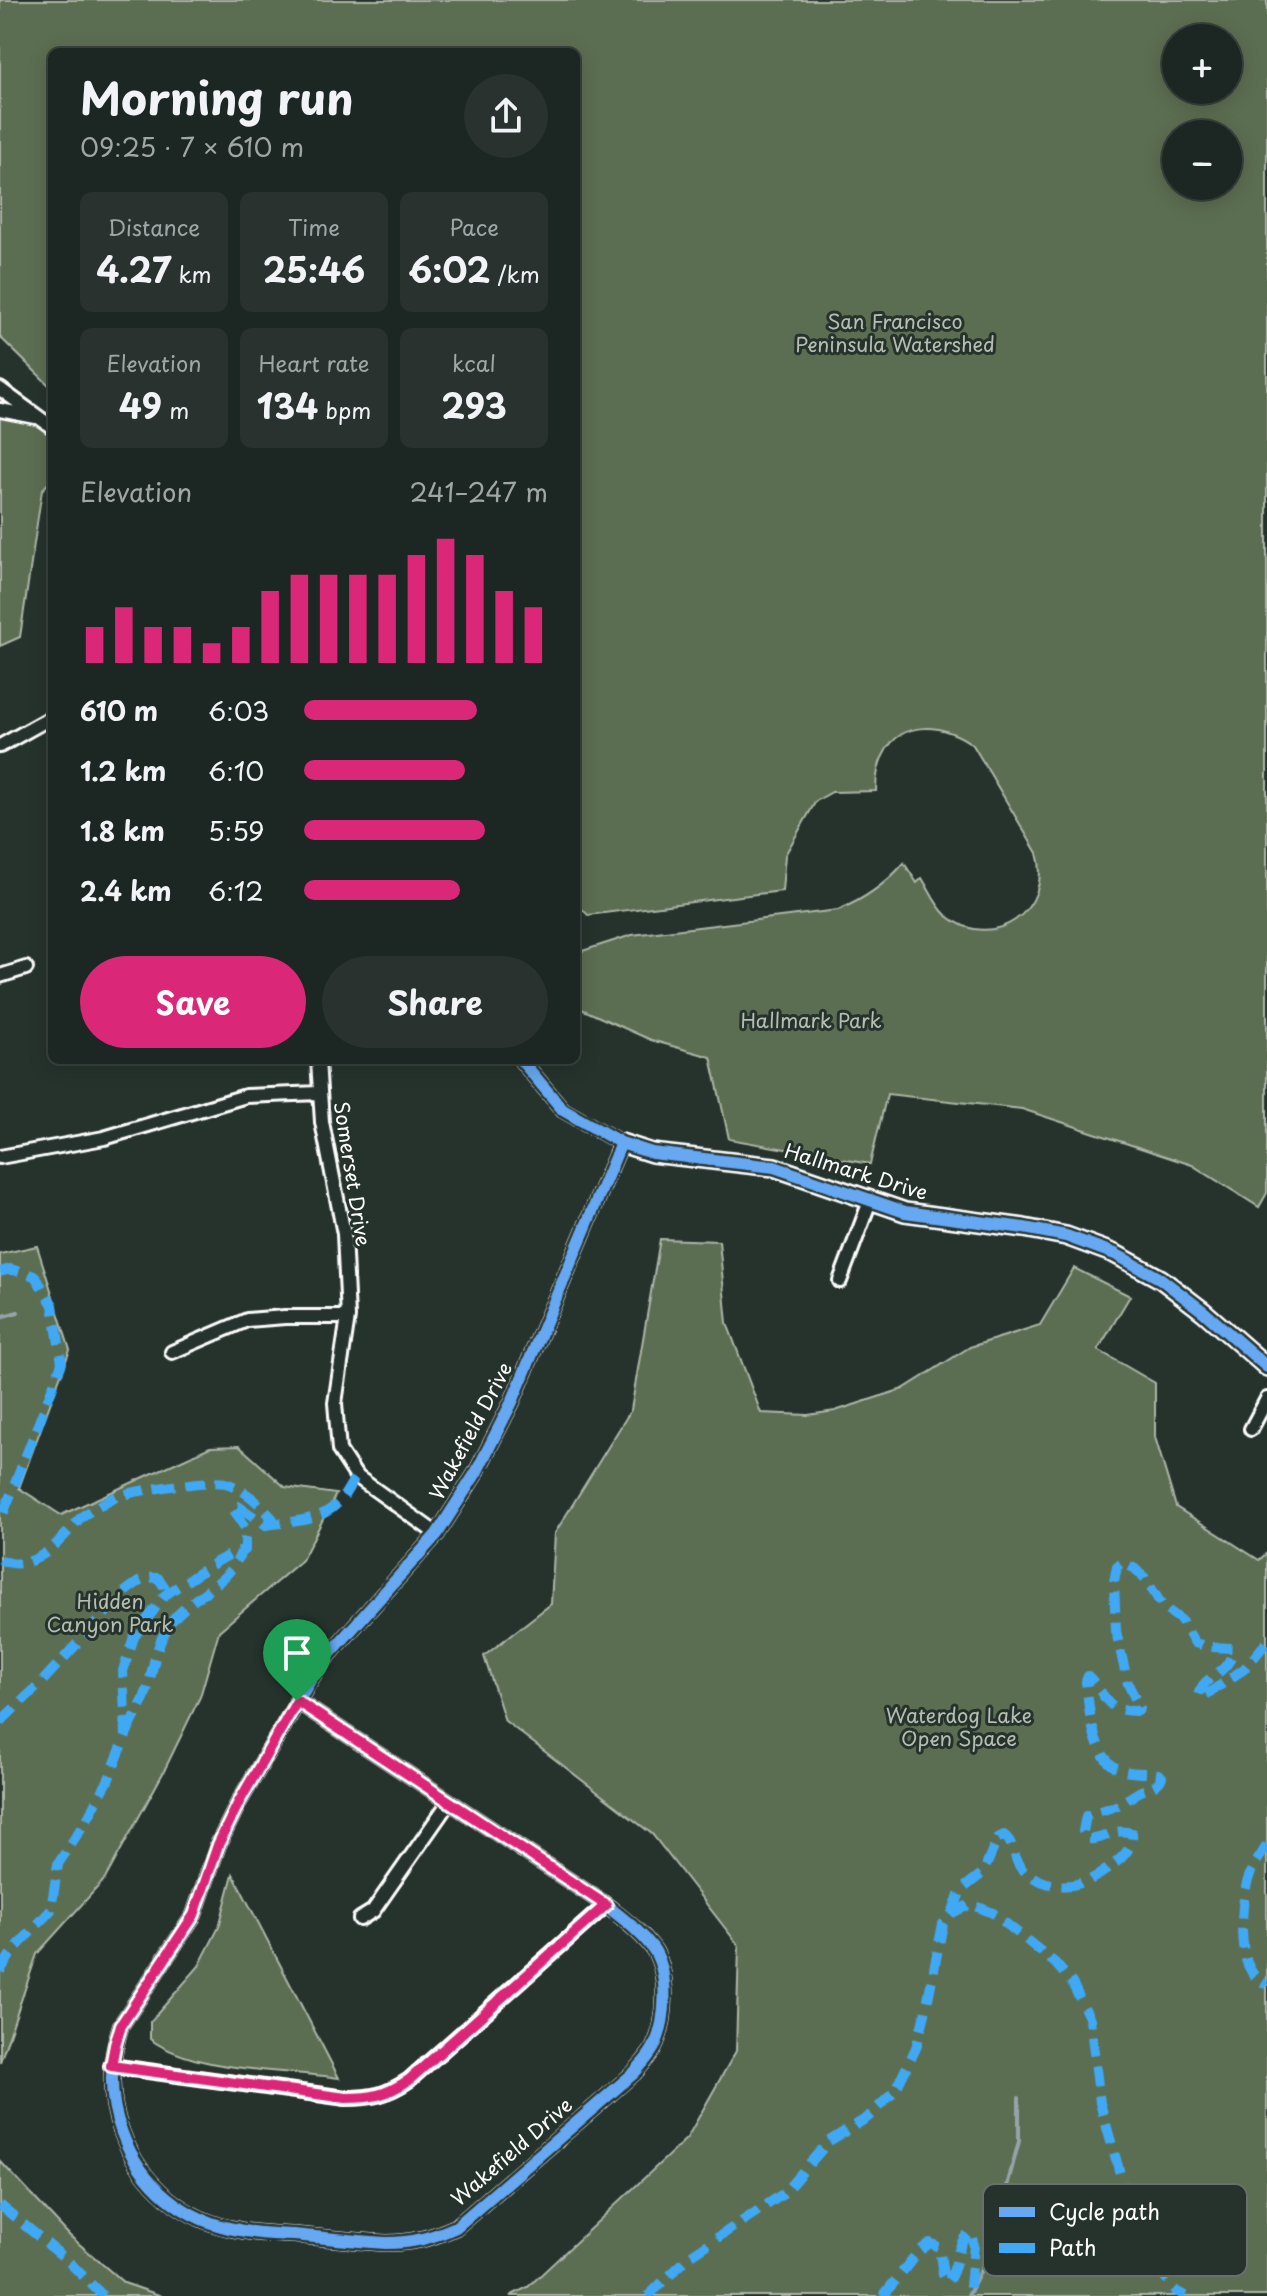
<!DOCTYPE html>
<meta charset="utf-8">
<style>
:root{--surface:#1c2622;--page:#29322f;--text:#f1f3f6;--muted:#a0a5a5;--line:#3a4340;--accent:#db2777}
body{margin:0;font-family:"Playpen Sans",sans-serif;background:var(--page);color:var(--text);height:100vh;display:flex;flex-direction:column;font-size:30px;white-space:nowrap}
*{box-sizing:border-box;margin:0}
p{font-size:26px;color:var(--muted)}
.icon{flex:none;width:44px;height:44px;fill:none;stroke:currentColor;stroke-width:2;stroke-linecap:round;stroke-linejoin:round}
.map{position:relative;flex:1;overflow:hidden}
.panel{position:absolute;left:48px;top:48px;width:532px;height:1016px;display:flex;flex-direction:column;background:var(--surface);border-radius:12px;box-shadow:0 4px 20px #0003,0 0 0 2px var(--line)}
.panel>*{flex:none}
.controls{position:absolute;left:1162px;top:24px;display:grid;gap:16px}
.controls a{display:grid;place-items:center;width:80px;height:80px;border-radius:50%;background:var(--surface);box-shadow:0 4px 20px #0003,0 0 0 2px var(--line);font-size:40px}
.pin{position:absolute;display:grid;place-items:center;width:68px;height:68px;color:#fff;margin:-82px -34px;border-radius:50% 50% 50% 0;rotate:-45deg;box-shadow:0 0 8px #0007}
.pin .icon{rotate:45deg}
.round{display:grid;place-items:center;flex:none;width:84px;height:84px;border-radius:42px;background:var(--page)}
.headline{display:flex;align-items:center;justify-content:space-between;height:136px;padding:0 32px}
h1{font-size:44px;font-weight:700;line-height:60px}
.metrics{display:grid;grid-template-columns:repeat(3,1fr);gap:12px;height:136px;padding:8px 32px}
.metrics div{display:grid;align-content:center;border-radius:12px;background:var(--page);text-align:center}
.metrics b{font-size:34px;font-weight:700}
.metrics small{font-size:22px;font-weight:400}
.metrics p{font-size:22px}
.chart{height:224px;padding:16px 32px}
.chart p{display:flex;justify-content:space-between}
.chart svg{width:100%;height:144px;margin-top:8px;stroke:var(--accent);stroke-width:6}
.cta{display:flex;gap:16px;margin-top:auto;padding:16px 32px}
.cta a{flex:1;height:92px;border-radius:48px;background:var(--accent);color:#fff;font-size:32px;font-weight:700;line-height:92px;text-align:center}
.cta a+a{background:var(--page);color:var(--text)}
ul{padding:0 32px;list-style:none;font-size:26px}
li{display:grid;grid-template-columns:128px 96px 1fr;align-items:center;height:60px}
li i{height:20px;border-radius:10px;background:var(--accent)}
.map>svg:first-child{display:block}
</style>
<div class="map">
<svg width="1267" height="2296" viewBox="0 0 1267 2296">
<rect width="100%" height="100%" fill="#26332d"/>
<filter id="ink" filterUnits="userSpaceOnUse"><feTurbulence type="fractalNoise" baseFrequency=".0125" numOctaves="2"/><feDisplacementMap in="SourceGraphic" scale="16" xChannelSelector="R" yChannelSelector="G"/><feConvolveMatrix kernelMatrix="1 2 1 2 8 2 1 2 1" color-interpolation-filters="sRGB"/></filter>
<g filter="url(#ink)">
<path fill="#5b6e51" stroke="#adb6a8" stroke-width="2" fill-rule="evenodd" d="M0,0H1267V1193L1259,1207L1192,1165L1022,1109L887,1094L870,1164L729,1139L711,1057L651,1040L577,1007L576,953L632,935L838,910C865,899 885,885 904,863L917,883L922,878C929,889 936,906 946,915C992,954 1054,910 1037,853L973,745C946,724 902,718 884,754C877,766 876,778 876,791L832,792L816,801L785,855L782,891L588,915L576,903V52H52V388L0,337ZM1176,38H1228V90H1176ZM1176,134H1228V186H1176Z
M0,410L52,427V479L42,490L20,637L0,646Z
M660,1239L719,1241L727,1323L761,1413L808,1415L835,1411L903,1389L970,1347L1040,1325L1074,1268L1130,1296L1098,1350L1155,1383V1437L1176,1507L1259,1560L1267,1553V2296H510L528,2287L687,2138L736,2051L739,1946L652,1834L505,1721L484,1656L551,1604L555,1533L631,1410Z
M37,1246L70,1350L19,1488L61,1515L210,1447L239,1446L285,1487L336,1494L302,1560L219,1631L200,1697L163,1773L105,1879L37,1954L0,2062V1254Z
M233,1874L339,2078C283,2069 196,2073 150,2039V2022L199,1966L219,1927Z
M0,2161L70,2236L124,2283L162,2296H0Z"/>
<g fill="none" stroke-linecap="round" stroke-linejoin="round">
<path stroke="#95a4ab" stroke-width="4" d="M0,1317L18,1312
M968,2296L989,2254L1019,2141V2098"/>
<g stroke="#fff" stroke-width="18">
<path id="minor" d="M0,389L52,427
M0,410L36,417
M0,746L52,717
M0,976L26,968
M318,1060L322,1122L344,1234L348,1317L335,1403L339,1450L356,1476L437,1534
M0,1157L104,1138L246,1096L319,1093
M840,1281L870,1201
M172,1352L247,1320L285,1317H348
M1251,1429L1267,1399
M297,1701L606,1905C622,1918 639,1930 652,1947C670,1971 667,2023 653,2049C648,2058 641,2065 634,2073L456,2227C432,2238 412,2243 386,2243C356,2241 325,2238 294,2235C276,2234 257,2234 239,2230C184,2221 141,2185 122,2133C108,2097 109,2062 121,2025L194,1915L218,1845L239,1802L318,1667L437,1534L476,1473L512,1402L621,1143L563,1110L521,1060
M360,1919L373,1911L449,1802
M111,2066L346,2098C373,2098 386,2095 409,2080L606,1905"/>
</g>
<g stroke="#fff" stroke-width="22">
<path id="tertiary" d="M621,1143L652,1153L774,1167L905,1212L1024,1228L1066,1236L1115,1254L1161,1279L1204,1312L1267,1367"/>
</g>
<use href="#minor" stroke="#26332d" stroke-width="12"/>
<use href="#tertiary" stroke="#26332d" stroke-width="16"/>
<path stroke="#3fa9f5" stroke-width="10" stroke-dasharray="20 10" stroke-linecap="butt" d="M0,1272L10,1269L35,1276L53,1305L62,1363L0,1522
M0,1559C25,1573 50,1552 67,1533C73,1527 77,1520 84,1515C94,1509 105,1501 116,1497C129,1491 212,1479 225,1483C244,1488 261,1505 273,1519L274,1523
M0,1722L38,1686L126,1591C137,1583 144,1576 158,1578L164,1586L165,1595
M127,1733C134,1718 144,1702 148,1687C154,1664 157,1641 171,1622C194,1593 228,1586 241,1552
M1267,1844C1263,1854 1255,1862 1251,1872C1241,1893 1238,1947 1249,1967C1253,1976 1259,1981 1267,1985
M952,1913L961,1890L983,1873L998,1838L1004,1835C1015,1844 1013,1857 1020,1867C1025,1874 1034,1878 1041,1881C1066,1891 1089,1884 1110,1867C1121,1859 1134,1848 1132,1833C1110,1827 1106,1841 1088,1839L1083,1831L1086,1816C1096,1811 1107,1810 1118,1805C1126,1801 1133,1795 1141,1791C1151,1787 1158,1787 1162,1777L1158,1774C1146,1772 1133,1774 1121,1770C1092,1760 1089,1708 1086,1681L1088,1676C1108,1696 1104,1712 1138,1711L1140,1708L1128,1684L1116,1631L1114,1582L1117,1566L1122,1563L1134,1568L1145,1578L1163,1607L1181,1620L1195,1643L1209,1647L1232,1648C1232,1676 1203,1672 1198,1696L1206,1695L1244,1669L1267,1642
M0,1971L13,1951L51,1910L58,1864L89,1816L108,1781L126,1736L123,1671L134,1637L165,1595L211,1565L234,1552L245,1550V1528L232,1507L233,1506H238L266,1525C290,1521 318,1523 338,1503C345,1496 350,1485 356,1476
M0,2205L67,2260L103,2296
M648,2296L690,2256L783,2194L829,2141L867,2118L895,2091L916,2048L925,2014L943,1924L952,1913L971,1904L993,1913L1055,1963L1072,1983L1090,2019L1100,2103L1134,2223L1145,2247L1164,2276L1176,2291L1185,2296
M883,2296L918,2252L930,2243L939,2247L943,2275L947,2282C960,2267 954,2245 970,2232L974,2245L969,2296"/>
<g stroke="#26332d" stroke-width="17">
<path id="cycleway" d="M521,1060L563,1110L621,1143L652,1153L774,1167L905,1212L1024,1228L1066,1236L1115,1254L1161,1279L1204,1312L1267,1367
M297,1701L606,1905C622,1918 639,1930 652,1947C670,1971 667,2023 653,2049C648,2058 641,2065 634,2073L456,2227C432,2238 412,2243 386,2243C356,2241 325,2238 294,2235C276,2234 257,2234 239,2230C184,2221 141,2185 122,2133C108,2097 109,2062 121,2025L194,1915L218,1845L239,1802L318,1667L437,1534L476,1473L512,1402L621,1143"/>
</g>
<use href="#cycleway" stroke="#66a8f1" stroke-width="12"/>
</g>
</g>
<g fill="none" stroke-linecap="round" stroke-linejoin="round" filter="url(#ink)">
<g stroke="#fff" stroke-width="16">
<path id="route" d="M297,1701L606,1905L409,2080C386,2095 373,2098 346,2098L111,2066L115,2045L121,2025L194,1915L218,1845L239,1802Z"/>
</g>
<use href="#route" stroke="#db2777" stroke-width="10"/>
</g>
<g text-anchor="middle" stroke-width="6" stroke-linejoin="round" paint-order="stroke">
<g font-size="20" fill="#b5beb1" stroke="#26332d">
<text x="895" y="329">San Francisco<tspan x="895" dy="23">Peninsula Watershed</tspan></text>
<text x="811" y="1028">Hallmark Park</text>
<text x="110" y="1609">Hidden<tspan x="110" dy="23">Canyon Park</tspan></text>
<text x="959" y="1723">Waterdog Lake<tspan x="959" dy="23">Open Space</tspan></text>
</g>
<g font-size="20" fill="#fff" stroke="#26332d">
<text transform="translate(856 1172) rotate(17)" y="7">Hallmark Drive</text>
<text transform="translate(352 1174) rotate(81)" y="7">Somerset Drive</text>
<text transform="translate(471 1431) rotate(-62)" y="7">Wakefield Drive</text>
<text transform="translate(512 2152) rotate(-41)" y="7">Wakefield Drive</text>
</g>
</g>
<rect x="983" y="2184" width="264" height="92" rx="12" fill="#26332d" stroke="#67706c" stroke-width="2"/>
<rect x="999" y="2207" width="36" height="10" fill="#66a8f1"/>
<rect x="999" y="2243" width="36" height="10" fill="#3fa9f5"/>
<g font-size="22" fill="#fff">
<text x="1049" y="2220">Cycle path</text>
<text x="1049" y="2256">Path</text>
</g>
</svg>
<div class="controls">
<a>+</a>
<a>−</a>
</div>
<div class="pin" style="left:297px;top:1701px;background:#1e9e55"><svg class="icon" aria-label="arrive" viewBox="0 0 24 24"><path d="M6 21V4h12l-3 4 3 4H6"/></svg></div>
<section class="panel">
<div class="headline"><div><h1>Morning run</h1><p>09:25 · 7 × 610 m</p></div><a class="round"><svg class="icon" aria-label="share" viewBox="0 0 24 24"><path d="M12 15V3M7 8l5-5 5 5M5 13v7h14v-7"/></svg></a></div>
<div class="metrics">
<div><p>Distance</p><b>4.27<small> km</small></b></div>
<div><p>Time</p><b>25:46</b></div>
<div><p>Pace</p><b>6:02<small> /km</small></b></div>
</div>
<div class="metrics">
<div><p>Elevation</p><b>49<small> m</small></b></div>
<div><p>Heart rate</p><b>134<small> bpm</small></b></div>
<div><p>kcal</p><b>293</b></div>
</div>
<div class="chart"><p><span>Elevation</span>241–247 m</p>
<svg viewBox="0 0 160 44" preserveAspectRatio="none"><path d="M5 44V33M15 44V27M25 44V33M35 44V33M45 44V38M55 44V33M65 44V22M75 44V17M85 44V17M95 44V17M105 44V17M115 44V11M125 44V6M135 44V11M145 44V22M155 44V27"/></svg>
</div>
<ul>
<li><b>610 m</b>6:03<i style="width:71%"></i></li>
<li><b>1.2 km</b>6:10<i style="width:66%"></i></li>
<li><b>1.8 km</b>5:59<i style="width:74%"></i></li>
<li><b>2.4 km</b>6:12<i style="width:64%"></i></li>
</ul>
<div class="cta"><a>Save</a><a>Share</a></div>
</section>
</div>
